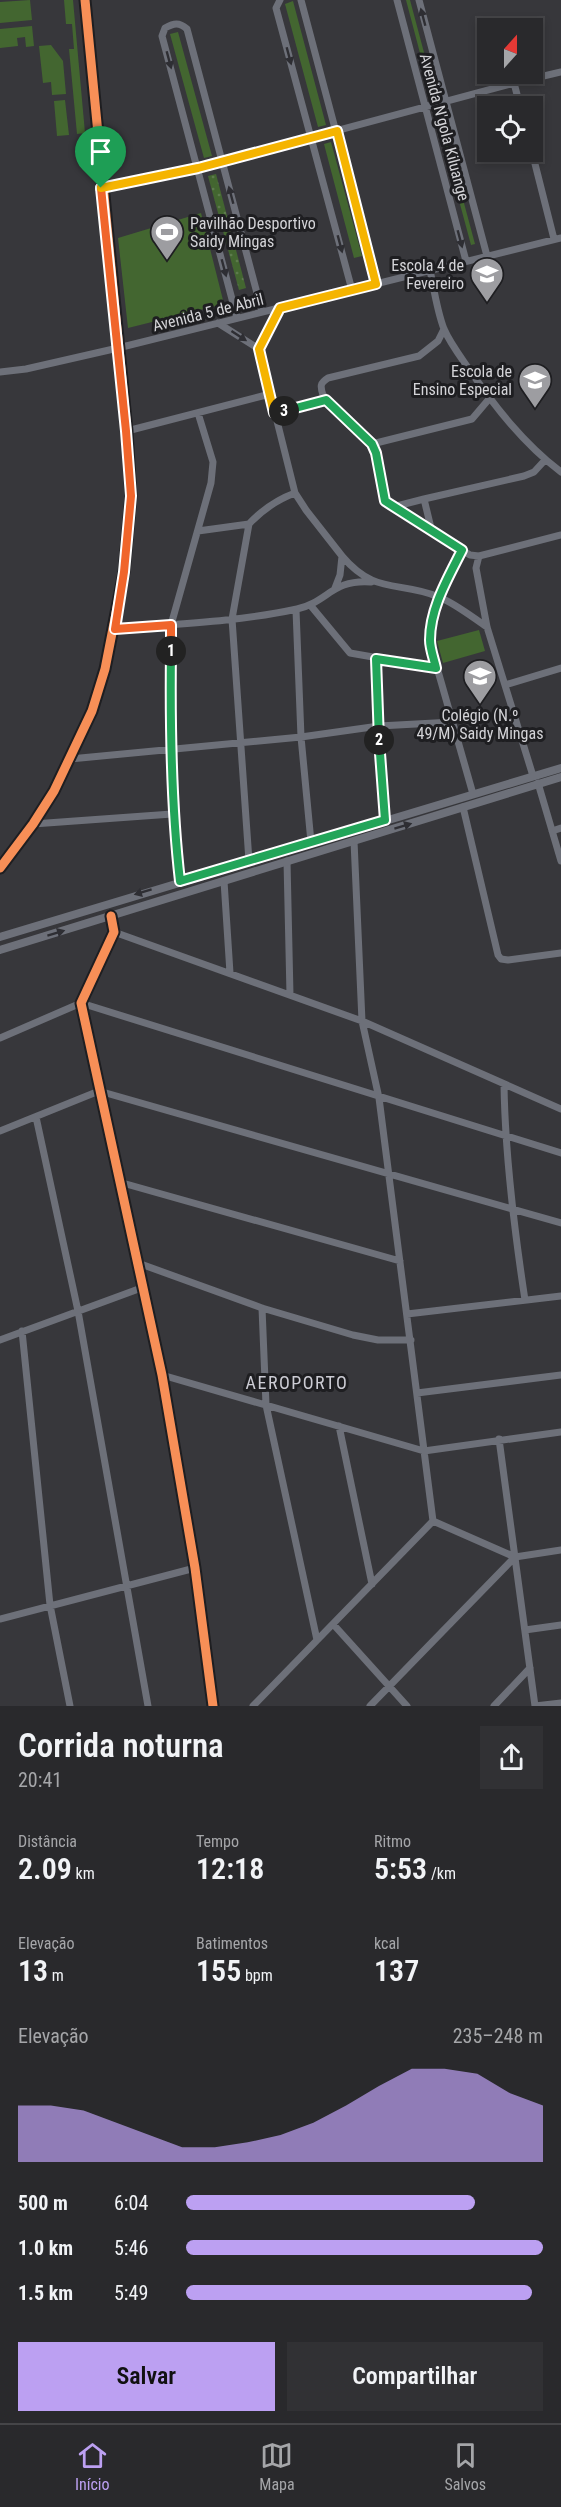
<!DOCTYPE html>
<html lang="pt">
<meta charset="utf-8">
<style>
:root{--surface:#29292c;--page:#313134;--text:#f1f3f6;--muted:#a5a6a9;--line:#454548;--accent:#bca0f2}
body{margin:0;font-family:"Roboto Condensed",sans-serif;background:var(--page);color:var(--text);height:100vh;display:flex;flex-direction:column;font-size:22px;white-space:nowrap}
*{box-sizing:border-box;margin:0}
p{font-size:20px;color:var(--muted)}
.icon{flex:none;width:33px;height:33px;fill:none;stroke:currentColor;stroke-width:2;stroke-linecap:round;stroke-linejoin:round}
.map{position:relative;height:1706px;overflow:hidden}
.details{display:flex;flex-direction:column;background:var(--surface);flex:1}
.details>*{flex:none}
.needle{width:39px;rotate:21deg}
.fabs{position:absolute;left:477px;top:18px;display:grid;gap:12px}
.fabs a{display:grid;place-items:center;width:66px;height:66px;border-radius:0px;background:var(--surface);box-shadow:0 3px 9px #0003,0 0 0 2px var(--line);font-size:30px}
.pin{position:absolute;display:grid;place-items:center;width:51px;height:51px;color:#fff;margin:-62px -26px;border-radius:50% 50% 50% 0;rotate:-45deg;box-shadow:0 0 6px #0007}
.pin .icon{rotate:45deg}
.km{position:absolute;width:30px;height:30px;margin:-15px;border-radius:50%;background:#222;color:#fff;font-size:16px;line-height:30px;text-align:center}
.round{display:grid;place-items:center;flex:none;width:63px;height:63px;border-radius:0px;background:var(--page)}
.overview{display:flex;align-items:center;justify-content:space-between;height:102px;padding:0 18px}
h1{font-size:33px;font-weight:600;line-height:45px}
.stats{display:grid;grid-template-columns:repeat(3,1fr);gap:9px;height:102px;padding:6px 18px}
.stats div{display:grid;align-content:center}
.stats b{font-size:30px;font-weight:600}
.stats small{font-size:16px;font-weight:400}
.stats p{font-size:16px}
.chart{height:168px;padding:12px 18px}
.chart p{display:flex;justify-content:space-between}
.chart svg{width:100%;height:108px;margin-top:6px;fill:var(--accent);opacity:.7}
.cta{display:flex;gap:12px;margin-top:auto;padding:12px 18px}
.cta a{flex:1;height:69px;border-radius:0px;background:var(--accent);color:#111;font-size:24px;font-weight:600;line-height:69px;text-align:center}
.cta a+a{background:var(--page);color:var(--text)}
ul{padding:0 18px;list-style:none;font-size:20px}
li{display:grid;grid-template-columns:96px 72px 1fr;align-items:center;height:45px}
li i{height:15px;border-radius:8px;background:var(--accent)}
.tabs{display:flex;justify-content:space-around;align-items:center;height:84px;border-top:2px solid var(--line);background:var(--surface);font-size:16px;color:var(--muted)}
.tabs a{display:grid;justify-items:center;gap:3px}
.tabs .selected{color:var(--accent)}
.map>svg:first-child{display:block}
</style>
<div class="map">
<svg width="561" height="1706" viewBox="0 0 561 1706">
<defs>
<pattern id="park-dots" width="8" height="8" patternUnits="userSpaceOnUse" patternTransform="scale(1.5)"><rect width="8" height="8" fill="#436630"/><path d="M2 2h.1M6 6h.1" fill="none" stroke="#5d7b4d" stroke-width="1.8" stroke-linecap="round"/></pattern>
</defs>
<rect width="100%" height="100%" fill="#37373b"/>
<path fill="#436630" d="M30,0L32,20L0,23V2Z
M64,0H73L85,133L77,134L69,49H74L72,24H66Z
M406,0H410L434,90L430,91Z
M293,1L326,125L318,127L285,4Z
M32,26L34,46L26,47L25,37L17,38L18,46L0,48V29Z
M178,32L212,156L204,158L170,34Z
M51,45L63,61L66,94L52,95L51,82L43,83L39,46Z
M65,100L69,135L57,136L54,101Z
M440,114L475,244L471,245L436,115Z
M331,142L362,256L354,258L324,144Z
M201,213L224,304L128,328L118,238Z
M479,630L485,651L443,663L437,641Z"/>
<path fill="url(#park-dots)" d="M216,174L246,288L239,290L208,176Z"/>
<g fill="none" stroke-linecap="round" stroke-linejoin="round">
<path stroke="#6d7079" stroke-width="7" d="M280,0L276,8L352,290
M301,0L376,283
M397,0L466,261
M419,0L487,256
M514,83L520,106
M532,152L554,239
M101,188L198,168L514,83L561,72
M430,270C434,289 437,311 444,329C450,343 460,356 469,369C495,407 524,444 561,472
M280,308L259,349L295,493L306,510L342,556
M237,318L162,36L165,28C174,23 179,22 187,29L262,312
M218,323L259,349
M444,329L438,341L419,356L328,378C320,383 320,386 323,395L372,444L376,453L385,501L462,550L470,555L479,556L561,535
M0,372L26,369L118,348L561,238
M274,413L326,400
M127,431L270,394
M372,444L472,419L489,399
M393,507L424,499
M249,524L232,619L249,861
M198,531L249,524C263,509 276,500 295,493
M432,532L424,499L524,476L534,472L545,460
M462,550L439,597L430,643L473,794
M479,556L476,568L487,627L533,776
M335,588L340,575L342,556C376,596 398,580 439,597C456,604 472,617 487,627
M311,606L350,653L436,668
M296,610L301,737L311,842
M115,629C175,624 237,622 297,609C328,602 332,579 371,582
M376,659L385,820
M505,685L561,668
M70,759L301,737L379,726L453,722
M538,783L561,861
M463,807L498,955L501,959L508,960L561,953
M33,824L172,814
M552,831L561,828
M354,841L362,1021L379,1098L433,1521
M287,861L290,995
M0,868L33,824L54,791L92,711L105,669L124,572L131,496L127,431L85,0
M180,881L172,814L170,749L171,625L211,483L213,462L198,413
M224,881L230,973
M111,916L114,932L81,1003L162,1375L195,1568L213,1706
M114,932L362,1021L561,1109
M0,1038L81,1003L561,1153
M504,1084C505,1157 514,1228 525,1300
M36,1117L78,1311L148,1706
M0,1131L99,1091L561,1223
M119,1182L400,1261
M138,1263L262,1308L353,1335L378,1340H411
M262,1308L266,1405L317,1640
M407,1314L561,1296
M22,1331L50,1605L70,1706
M0,1340L144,1287
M162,1375L424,1451L561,1432
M417,1393L561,1375
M339,1426L372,1584
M499,1439L535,1706
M433,1521L515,1557L561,1550
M0,1619L195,1568
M333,1624L407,1706
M525,1630L561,1625
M253,1706L433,1521
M370,1706L515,1557
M494,1706L530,1668
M535,1706L561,1703"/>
<path stroke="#6d7079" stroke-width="8" d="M0,937L561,768
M0,950L561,777"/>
<g stroke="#1e1e21" stroke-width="13">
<path id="cycleway" d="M0,868L33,824L54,791L92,711L105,669L124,572L131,496L127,431L85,0
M111,916L114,932L81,1003L162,1375L195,1568L213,1706"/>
</g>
<use href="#cycleway" stroke="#f78f57" stroke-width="9"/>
</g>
<defs><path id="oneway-solid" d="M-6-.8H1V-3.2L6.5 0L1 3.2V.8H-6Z" transform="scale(1.5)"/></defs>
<g fill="#2e2e33">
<use href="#oneway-solid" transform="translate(423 17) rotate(-105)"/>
<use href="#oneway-solid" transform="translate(289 56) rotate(75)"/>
<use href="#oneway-solid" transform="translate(169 60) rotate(75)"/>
<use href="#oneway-solid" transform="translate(231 195) rotate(-105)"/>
<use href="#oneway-solid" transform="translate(460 239) rotate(75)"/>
<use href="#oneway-solid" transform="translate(340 244) rotate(75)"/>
<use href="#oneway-solid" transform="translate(224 268) rotate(75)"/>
<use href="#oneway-solid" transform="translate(239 336) rotate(33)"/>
<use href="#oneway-solid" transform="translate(403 826) rotate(-17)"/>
<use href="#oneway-solid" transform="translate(143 892) rotate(163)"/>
<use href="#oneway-solid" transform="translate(56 933) rotate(-17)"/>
</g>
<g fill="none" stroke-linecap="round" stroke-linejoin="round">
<g stroke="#fff" stroke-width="12">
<path id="split-1" d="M101,188L126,431L131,496L124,572L115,629L171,625V651"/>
</g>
<g stroke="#fff" stroke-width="12">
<path id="split-2" d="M171,651C170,728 171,804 180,881L385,820L379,740"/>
</g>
<g stroke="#fff" stroke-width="12">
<path id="split-3" d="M284,411L326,400L372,444L376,453L385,501L462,550C448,578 430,608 430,640C430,649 434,659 436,668L376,659L379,740"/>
</g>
<g stroke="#fff" stroke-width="12">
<path id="split-4" d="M101,188L198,168L337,131L376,284L280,308L259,349L274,413L284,411"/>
</g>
<use href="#split-1" stroke="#f0652b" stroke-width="8"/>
<use href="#split-2" stroke="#22a559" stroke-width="8"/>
<use href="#split-3" stroke="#22a559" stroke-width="8"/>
<use href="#split-4" stroke="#f5b400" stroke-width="8"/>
</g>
<defs>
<g id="stadium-pin" transform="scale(1.725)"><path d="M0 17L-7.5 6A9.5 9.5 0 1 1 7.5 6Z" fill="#9d9da1" stroke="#1e1e21"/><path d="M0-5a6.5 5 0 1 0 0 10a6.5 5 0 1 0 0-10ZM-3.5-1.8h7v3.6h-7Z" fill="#fff"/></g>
<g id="school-pin" transform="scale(1.725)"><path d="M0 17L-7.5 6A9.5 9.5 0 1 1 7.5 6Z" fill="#9d9da1" stroke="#1e1e21"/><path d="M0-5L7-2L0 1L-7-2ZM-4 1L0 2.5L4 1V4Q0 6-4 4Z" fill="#fff"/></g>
</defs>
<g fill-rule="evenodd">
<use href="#stadium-pin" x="167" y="232"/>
<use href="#school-pin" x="487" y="274"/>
<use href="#school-pin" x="535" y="380"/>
<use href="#school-pin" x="480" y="676"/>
</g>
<g text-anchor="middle" stroke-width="6" stroke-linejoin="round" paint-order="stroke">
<g font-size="16" fill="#d4d4d8" stroke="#1e1e21">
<text transform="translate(445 127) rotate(75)" y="6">Avenida N'gola Kiluange</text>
<text transform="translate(208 312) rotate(-14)" y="6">Avenida 5 de Abril</text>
</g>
<g font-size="16" fill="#d4d4d8" stroke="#1e1e21" text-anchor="end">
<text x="190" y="229" text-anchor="start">Pavilhão Desportivo<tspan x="190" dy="18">Saidy Mingas</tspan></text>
<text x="464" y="271">Escola 4 de<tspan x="464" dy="18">Fevereiro</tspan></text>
<text x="512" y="377">Escola de<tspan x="512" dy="18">Ensino Especial</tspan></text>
<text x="480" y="721" text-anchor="middle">Colégio (N.º<tspan x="480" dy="18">49/M) Saidy Mingas</tspan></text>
</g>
<g font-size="18" letter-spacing="1.5" fill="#ccccd4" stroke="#1e1e21">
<text x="297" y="1389">AEROPORTO</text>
</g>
</g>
</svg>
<div class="fabs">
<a><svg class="needle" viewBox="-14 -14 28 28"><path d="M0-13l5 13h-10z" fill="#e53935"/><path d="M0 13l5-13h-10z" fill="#a5a6a9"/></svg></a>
<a><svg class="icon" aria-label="locate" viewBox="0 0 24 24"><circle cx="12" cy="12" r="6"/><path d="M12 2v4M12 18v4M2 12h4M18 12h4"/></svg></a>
</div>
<div class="pin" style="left:101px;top:188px;background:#1e9e55"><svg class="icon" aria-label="arrive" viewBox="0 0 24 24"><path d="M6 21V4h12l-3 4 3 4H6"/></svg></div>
<b class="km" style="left:171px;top:651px">1</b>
<b class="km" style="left:379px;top:740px">2</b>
<b class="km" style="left:284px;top:411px">3</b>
</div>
<section class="details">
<div class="overview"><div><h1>Corrida noturna</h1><p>20:41</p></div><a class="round"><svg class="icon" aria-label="share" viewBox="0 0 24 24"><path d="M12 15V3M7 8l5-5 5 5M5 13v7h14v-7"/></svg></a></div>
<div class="stats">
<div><p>Distância</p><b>2.09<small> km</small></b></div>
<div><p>Tempo</p><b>12:18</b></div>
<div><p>Ritmo</p><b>5:53<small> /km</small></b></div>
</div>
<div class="stats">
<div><p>Elevação</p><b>13<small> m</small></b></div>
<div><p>Batimentos</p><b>155<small> bpm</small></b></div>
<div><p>kcal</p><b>137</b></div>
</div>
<div class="chart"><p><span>Elevação</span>235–248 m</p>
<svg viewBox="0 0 160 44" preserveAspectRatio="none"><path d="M0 44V21L10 21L20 23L30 28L40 33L50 38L60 38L70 36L80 33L90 28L100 21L110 13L120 6L130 6L140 8L150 16L160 21V44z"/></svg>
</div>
<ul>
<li><b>500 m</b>6:04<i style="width:81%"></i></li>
<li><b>1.0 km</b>5:46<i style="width:100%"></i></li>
<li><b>1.5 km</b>5:49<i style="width:97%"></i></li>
</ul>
<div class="cta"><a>Salvar</a><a>Compartilhar</a></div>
</section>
<nav class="tabs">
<a class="selected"><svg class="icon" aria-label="home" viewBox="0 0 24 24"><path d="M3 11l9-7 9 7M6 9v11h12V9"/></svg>Início</a>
<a><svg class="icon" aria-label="map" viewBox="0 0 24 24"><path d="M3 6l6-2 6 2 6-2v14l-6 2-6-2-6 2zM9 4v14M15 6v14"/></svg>Mapa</a>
<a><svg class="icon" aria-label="saved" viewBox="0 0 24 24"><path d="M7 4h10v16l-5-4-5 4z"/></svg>Salvos</a>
</nav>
